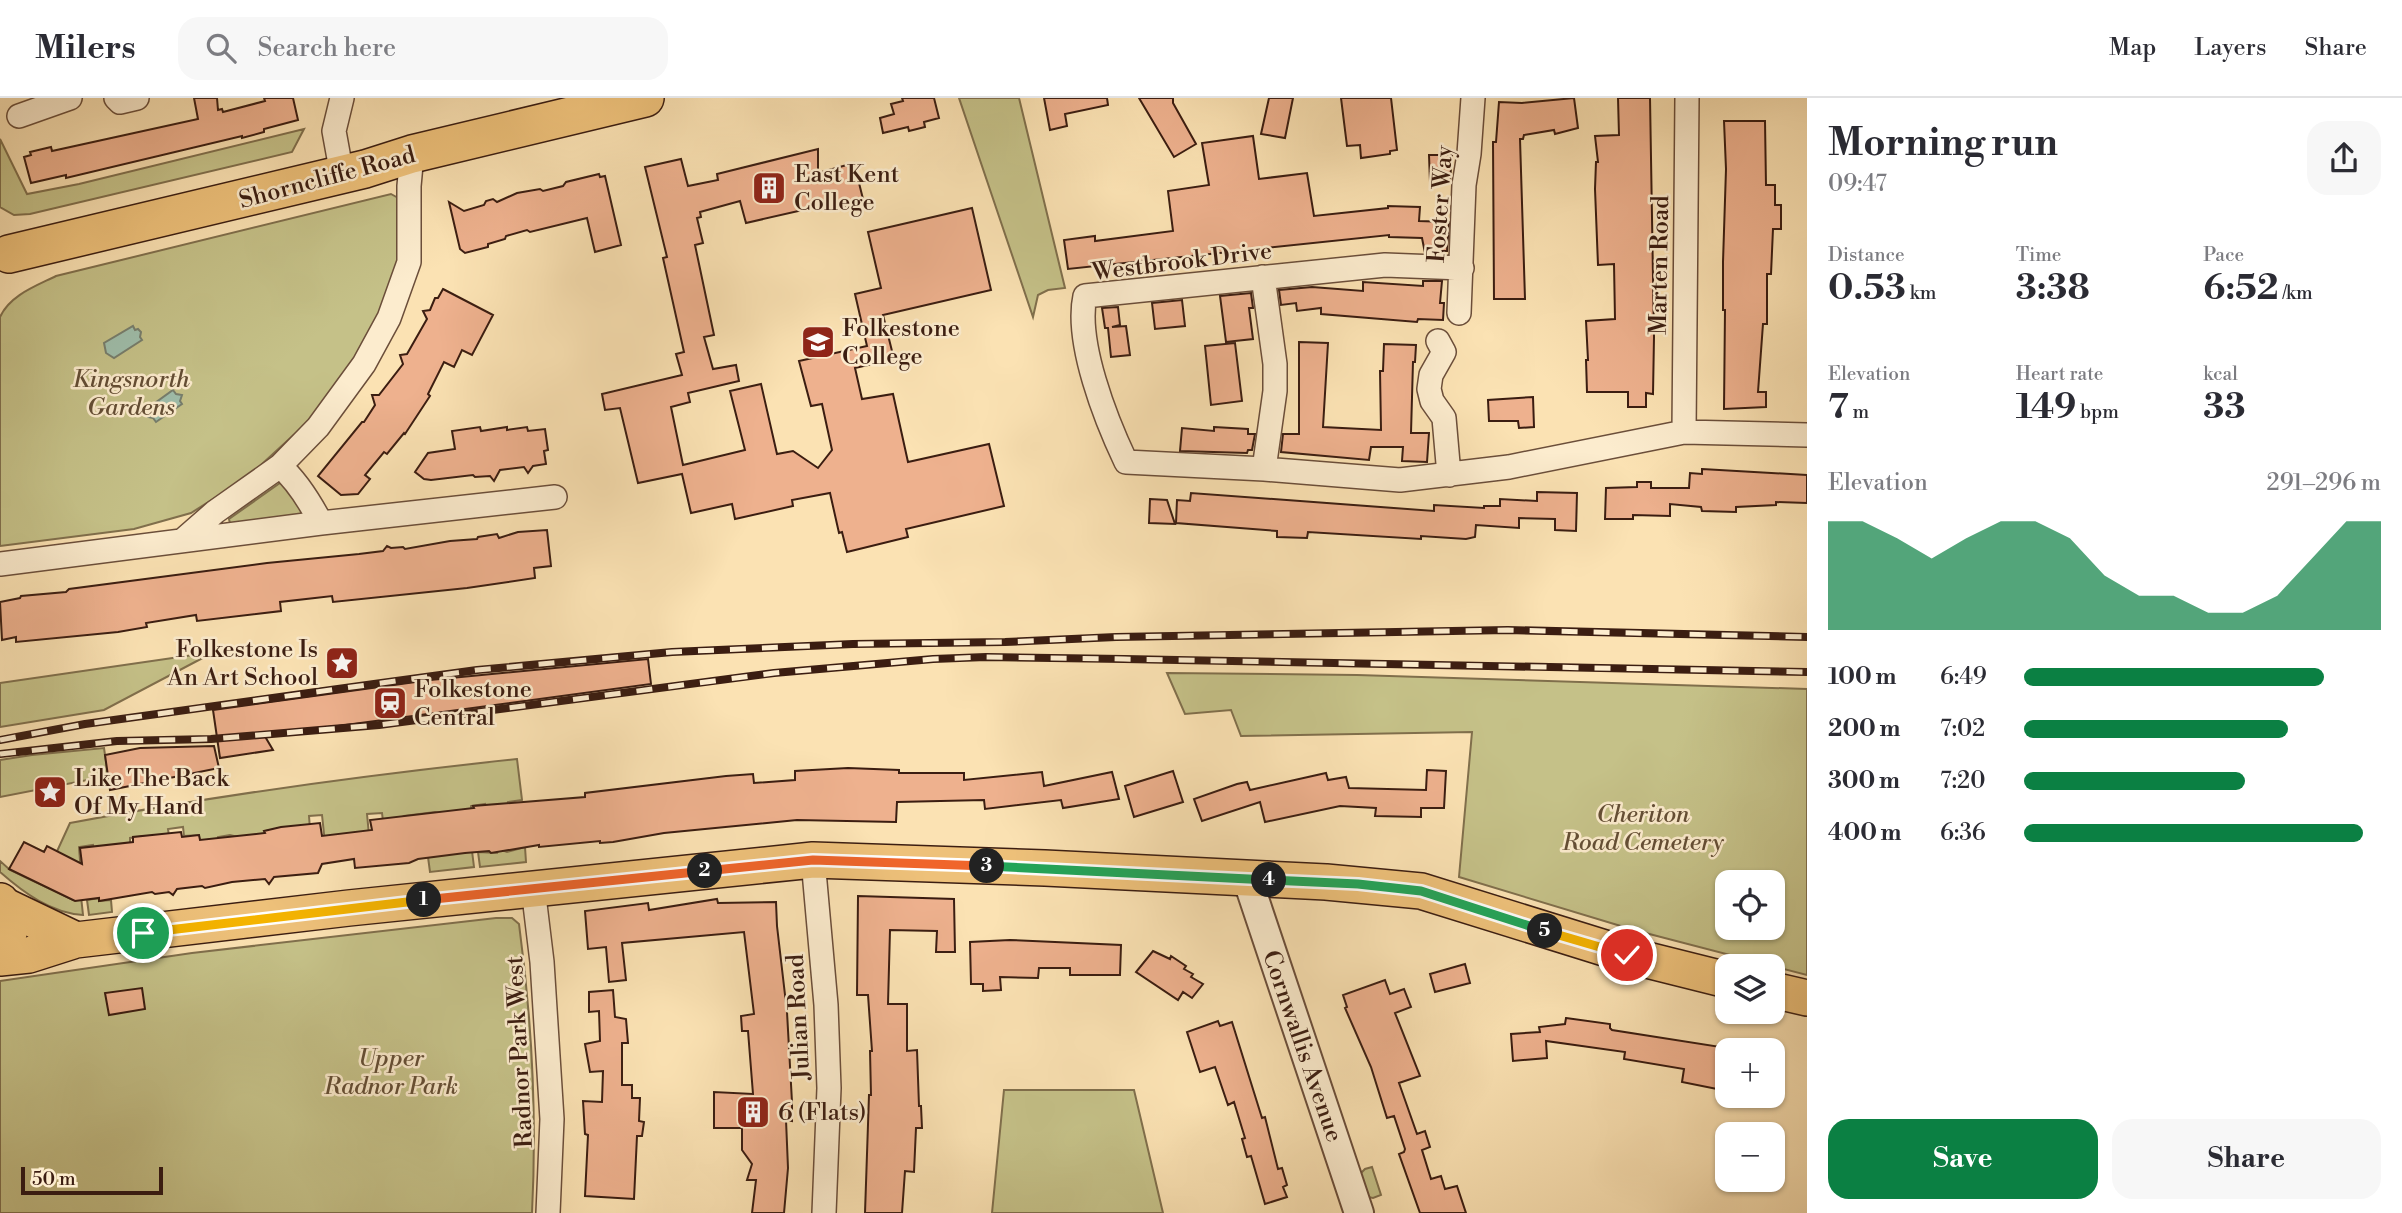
<!DOCTYPE html>
<meta charset="utf-8">
<style>
:root{--surface:#fff;--page:#f7f7f7;--text:#2b2b33;--muted:#7c7c81;--line:#e1e1e2;--accent:#0b8043}
body{margin:0;font-family:"Libre Bodoni",serif;background:var(--page);color:var(--text);height:100vh;display:flex;flex-direction:column;font-size:26px;white-space:nowrap}
*{box-sizing:border-box;margin:0}
p{font-size:23px;color:var(--muted)}
.icon{flex:none;width:38px;height:38px;fill:none;stroke:currentColor;stroke-width:2;stroke-linecap:round;stroke-linejoin:round}
.map{position:relative;flex:1;overflow:hidden}
.panel{display:flex;flex-direction:column;background:var(--surface);width:595px}
.panel>*{flex:none}
.tools{position:absolute;left:1715px;top:772px;display:grid;gap:14px}
.tools a{display:grid;place-items:center;width:70px;height:70px;border-radius:14px;background:var(--surface);box-shadow:0 2px 5px #0004;font-size:35px}
.scale{position:absolute;left:21px;bottom:18px;width:142px;box-sizing:border-box;padding-left:7px;border:4px solid #3b1d11;border-top:0;font-size:19px;line-height:24px;white-space:nowrap;color:#3b1d11;-webkit-text-stroke:5px #fcecce;paint-order:stroke}
.pin{position:absolute;display:grid;place-items:center;width:60px;height:60px;color:#fff;margin:-30px;border:4px solid #fff;border-radius:50%;box-shadow:0 2px 7px #0007}
.km{position:absolute;width:35px;height:35px;margin:-18px;border-radius:50%;background:#222;color:#fff;font-size:19px;line-height:35px;text-align:center}
.round{display:grid;place-items:center;flex:none;width:74px;height:74px;border-radius:21px;background:var(--page)}
.head{display:flex;align-items:center;justify-content:space-between;height:119px;padding:0 21px}
h1{font-size:38px;font-weight:800;line-height:52px}
.stats{display:grid;grid-template-columns:repeat(3,1fr);gap:10px;height:119px;padding:7px 21px}
.stats div{display:grid;align-content:center}
.stats b{font-size:35px;font-weight:800}
.stats small{font-size:19px;font-weight:400}
.stats p{font-size:19px}
.chart{height:196px;padding:14px 21px}
.chart p{display:flex;justify-content:space-between}
.chart svg{width:100%;height:126px;margin-top:7px;fill:var(--accent);opacity:.7}
.action{display:flex;gap:14px;margin-top:auto;padding:14px 21px}
.action a{flex:1;height:80px;border-radius:21px;background:var(--accent);color:#fff;font-size:28px;font-weight:800;line-height:80px;text-align:center}
.action a+a{background:var(--page);color:var(--text)}
ul{padding:0 21px;list-style:none;font-size:23px}
li{display:grid;grid-template-columns:112px 84px 1fr;align-items:center;height:52px}
li i{height:18px;border-radius:9px;background:var(--accent)}
header{display:flex;align-items:center;gap:42px;box-sizing:border-box;height:98px;padding:0 35px;background:var(--surface);border-bottom:2px solid var(--line)}
header strong{font-size:33px}
nav{display:flex;gap:38px;margin-inline-start:auto;font-size:24px}
.search{width:490px;height:63px;background:var(--page);display:flex;align-items:center;gap:18px;box-sizing:border-box;padding:0 24px;border-radius:21px;color:var(--muted);font-size:26px}
main{display:flex;flex:1;min-height:0}
.map>svg:first-child{display:block}
</style>
<header>
<strong>Milers</strong>
<div class="search"><svg class="icon" aria-label="search" viewBox="0 0 24 24"><circle cx="10" cy="10" r="6"/><path d="M15 15l6 6"/></svg>Search here</div>
<nav><a>Map</a><a>Layers</a><a>Share</a></nav>
</header>
<main>
<div class="map">
<svg width="1807" height="1115" viewBox="0 0 1807 1115">
<rect width="100%" height="100%" fill="#fbe2b3"/>
<filter id="stains"><feTurbulence type="fractalNoise" baseFrequency=".00286" numOctaves="4"/><feColorMatrix values="0 0 0 0 .2 0 0 0 0 .09 0 0 0 0 .02 0 0 0 .5 -.17"/></filter>
<radialGradient id="worn" r=".72"><stop offset=".6" stop-color="#630" stop-opacity="0"/><stop offset="1" stop-color="#630" stop-opacity=".3"/></radialGradient>
<path fill="#c5c188" stroke="#806f4c" stroke-width="2" fill-rule="evenodd" d="M959,0H1019L1065,190L1048,192L1038,197L1033,219Z
M304,31L292,54L30,116L14,117L0,109V41L27,96L79,86Z
M391,96L400,101L397,165L377,224L341,287L311,321L248,379L191,415L134,431L0,448V219C10,197 36,188 56,178Z
M287,380L303,414L297,420L231,430L229,421Z
M214,554L104,612L0,629V585Z
M1167,575L1357,577L1807,591V877L1634,832L1459,779L1472,634L1241,638L1231,612L1185,616ZM1773,784V830H1727V784Z
M104,650L108,678L0,699V662L32,657Z
M517,661L522,702L508,704L509,713L486,715L485,706L471,708L472,721L435,714L404,718L384,731L382,715L367,716L369,737L325,745L322,717L309,718L311,744L277,731L265,733L266,746L230,737L218,739L219,752L201,754L199,737L184,738L183,729L168,731L172,759L146,738L130,740V745L96,768L93,747L79,749L81,775L53,762L70,725C218,697 367,677 517,661Z
M525,749L526,764L480,769L478,754L497,755L499,751L507,754Z
M472,753L474,769L430,774L428,759Z
M0,763L10,772L73,802L80,789L83,817C51,815 24,795 0,774Z
M99,800L100,803L111,802L112,814L89,817L87,802Z
M496,820H512L519,826C532,922 537,1018 532,1115H0V883L192,855Z
M1004,992H1134L1163,1115H992Z
M1372,1069L1381,1097L1373,1100L1368,1099L1360,1076L1365,1071Z"/>
<path fill="#9fbeab" stroke="#777e6d" stroke-width="2" d="M133,228L135,232L138,231L141,234L140,239L142,242L114,260L106,255L104,245Z
M173,292L176,296L182,297L180,303L182,306L156,324L153,320L148,319V310Z"/>
<path fill="#eeb18e" stroke="#3b1d11" stroke-width="2" d="M194,0H217L218,12L222,11L223,14L265,3L264,0H293L298,22L264,31V34L242,40V38L66,80V77L31,85L24,59L31,57L30,54L51,49L52,53L198,21Z
M902,0H934L939,20L924,24L925,29L909,33L908,29L883,35L880,20L894,16L891,6L903,3Z
M1044,0H1107L1108,7L1065,16L1067,28L1050,32Z
M1139,0H1173V5L1196,46L1174,59Z
M1269,0H1293L1285,40L1261,36Z
M1341,0H1391L1397,52L1390,53V56L1361,60L1360,47L1347,48Z
M1574,0L1578,30L1555,36L1554,32L1524,37L1523,41H1520L1525,201H1494L1493,44H1496L1499,4L1522,5Z
M1618,0H1650L1654,239L1653,296L1646,295V309H1628V294H1587L1586,262H1588L1586,223L1615,221L1614,166L1598,167L1595,91L1596,64H1598L1595,38L1619,37Z
M1724,23H1765L1766,87H1775V107H1781V131H1773L1771,176H1767V226H1763L1758,294H1766V309L1724,311L1725,212H1723V164L1726,71Z
M1253,38L1259,81L1307,75L1314,118L1388,110V108L1420,109L1419,123L1449,124L1447,153H1442V155H1425L1422,140L1389,139V137L1068,171L1064,142L1095,138V143L1173,133L1168,93L1209,87L1202,45Z
M818,51V75L854,65L864,105L839,110L838,104L746,125L740,103L700,114L701,119L697,120L703,145L695,147L714,237L704,239L713,271L736,267L739,283L688,295L690,304L671,309L683,367L745,352L730,293L761,286L777,356L793,353L818,370L832,352L822,306L811,308L799,263L867,248L855,196L881,190L868,134L972,110L991,192L883,217L894,261L855,270L862,301L893,296L908,364L989,346L1004,408L906,431L908,439L847,454L842,434L839,435L830,395L792,402L793,408L735,421L732,406L691,415L682,376L638,385L620,310L605,312L602,296L682,277L676,256L684,254L663,160L667,159L645,69L681,61L688,88L718,82L717,76Z
M1429,57H1452L1450,83L1430,84Z
M599,76L600,79L605,78L621,147L595,154L587,120L530,134L527,132L506,138L505,141L488,146V149L465,155L460,151L449,104L464,113L484,107L486,103L493,101L497,104L517,95L540,91L543,93L563,88L566,84Z
M1423,183H1442L1440,205H1444L1443,222L1418,221L1417,224L1321,216V210L1297,213L1296,205L1281,207L1279,192L1312,189L1363,193V184L1423,188Z
M443,191L493,217L472,257L462,252L454,269L444,264L428,296L430,298L405,336L404,335L387,356L384,354L365,377L370,381L358,396L341,397L318,378L362,324H364L375,307L372,297H379L403,266L400,257L407,256L427,221L423,213L430,212L435,200H438Z
M1251,195L1253,210H1249L1253,241L1226,244L1220,198Z
M1182,202L1185,228L1155,231L1152,205Z
M1118,209L1120,227L1112,229L1126,228L1130,257L1111,259L1108,230H1105L1102,210Z
M1299,244L1328,245L1323,329L1381,332L1380,273H1383L1384,246L1416,247L1415,264H1413L1411,335H1429L1427,364L1402,363L1403,349H1371L1369,362L1281,354L1283,336H1299Z
M1235,245L1242,303L1211,307L1205,248Z
M1533,299L1534,329L1519,330L1518,323H1489L1488,302Z
M480,329L481,333L507,329V332L527,329L528,333L545,331L548,352L544,353L546,366L533,368L528,375L524,369L500,372L494,383L490,378L475,379L473,377L431,382L424,381L415,374L428,355L455,351L452,333Z
M1214,329L1248,331V336H1255L1252,352H1248L1247,355L1180,353L1182,330L1214,333Z
M1702,371L1807,377V405L1776,404V407L1736,409V414L1702,413L1701,409L1670,406V418L1633,417V421H1605L1606,390L1637,389V384H1651V390H1689L1690,375L1702,376Z
M1537,394L1577,395L1576,433L1555,432V421L1519,420V430L1476,427L1475,439L1466,441L1421,438V441L1308,434L1307,440L1277,439V433L1176,425L1177,402L1190,403L1191,395L1434,413V407L1484,410V408H1500V401L1537,403Z
M1150,401L1167,402L1175,426L1149,425Z
M547,432L551,468L534,470L535,480L467,490L333,504L332,498L315,500L280,504L281,513L197,523L196,517L146,525L147,529L118,534L16,544V539L2,542L0,504L20,500L21,498L66,494L69,491L267,465L359,456L383,453L387,448L391,450L403,449L405,451L450,443L477,441L478,439L497,436L499,440L518,434Z
M648,561L651,586L338,628L263,635L273,652L220,660L213,612L430,582Z
M214,648L219,670L110,692L105,657L140,650Z
M848,670L899,672V675H964V682L1042,674L1044,688L1112,674L1119,701L1063,710L1061,702L985,711L984,702L897,704L896,724L797,722L664,735L613,744L600,745V743L539,749V747L491,755L489,753L465,755L418,761L409,765L355,770L354,761L322,766L318,775L274,779L269,786L265,781L232,784L205,790L202,788L177,791L173,797L169,794L155,796L152,794L99,803V800L75,803L9,771L24,744L44,754L47,748L82,766L80,750L133,744V739L181,734L182,739L199,737L200,742L265,735L264,733L281,729L320,725L322,738L372,732L370,722L474,710L473,708L585,699V695L726,678L753,676L754,685L795,682V673Z
M1427,672L1446,673L1444,710H1421V719L1375,718L1376,710L1340,708L1265,724L1260,704L1202,723L1194,701L1237,686L1247,684L1250,692L1326,675L1328,682L1346,679L1349,690L1426,692Z
M1173,673L1183,704L1134,719L1125,688Z
M858,798L954,801L955,854H936L937,833L890,832L888,906H907V953L917,952L919,1008H921L922,1030H916L914,1074L905,1073L902,1115H865L869,997H871L870,953H872L868,897H857Z
M717,801L718,805L776,804L777,828L787,914L792,1004V1023L786,1022L788,1070L784,1115H752L756,1082H747L752,1066L742,1052V1030H714V994L753,996L748,933H742L741,918L754,916L744,834L622,845L626,882L609,884L606,849L588,851L585,813L648,805L649,812Z
M1010,842L1121,847L1120,877H1070V870H1039L1038,880L1000,879L1001,892L983,893V886H971L970,844Z
M1153,853L1170,861L1171,858L1186,868L1184,871L1193,876L1191,879L1203,886L1192,900L1183,894L1178,902L1136,874Z
M1465,866L1470,885L1435,894L1430,876Z
M1385,882L1390,896L1404,891L1411,909L1395,915L1420,978L1399,985L1417,1036L1425,1033L1430,1049L1422,1052L1431,1081L1441,1078L1445,1091L1457,1088L1466,1115H1420L1399,1056L1404,1054L1405,1051L1394,1018L1387,1020L1371,969L1345,910L1347,909L1343,897Z
M142,890L145,911L109,917L105,895Z
M613,892L615,919L626,921L628,945H622V987H632V1000H640L639,1023L644,1024L642,1038H637L634,1101L585,1098L588,1037L585,1036L583,1003L602,1004L603,973L590,974L585,946L600,943L599,913L589,914V894Z
M1566,920L1610,926V930L1612,932L1727,950V993L1682,984L1684,971L1624,961L1625,954L1546,943L1547,960L1513,963L1511,936L1540,934L1539,929L1565,926Z
M1218,923L1220,928L1232,924L1262,1020L1265,1019L1278,1071L1282,1070L1287,1087L1283,1089L1287,1099L1265,1106L1251,1058L1247,1059L1242,1041L1245,1040L1234,1004L1228,1007L1215,969L1200,974L1187,934Z"/>
<g fill="none" stroke-linecap="round" stroke-linejoin="round">
<g stroke="#6b4e3a" stroke-width="26">
<path id="minor" d="M116,0L120,4L137,0
M342,0L334,33L342,77
M19,18L70,0
M1462,170L1385,167L1085,198C1075,244 1106,322 1126,364L1264,371L1400,382L1509,369L1684,334L1807,337
M1263,179L1275,266V293L1264,371
M1459,215L1464,87L1469,56L1473,0
M1438,243L1444,254L1431,277L1429,291L1432,303L1444,320L1449,377
M1684,334L1687,0
M280,368C297,383 310,404 321,425
M183,442L215,414L280,368L318,329L364,266L389,220L409,164V88L412,56
M0,466L321,425L555,399
M813,762L826,907L829,990L824,1115
M533,790L542,864L552,1021L548,1115"/>
</g>
<g stroke="#6b4e3a" stroke-width="32">
<path id="tertiary" d="M1247,780L1359,1115"/>
</g>
<g stroke="#3b1d11" stroke-width="38">
<path id="primary" d="M3,807L76,842
M0,860L29,857L76,842L349,810L813,762L1045,770L1326,784L1421,793L1627,857L1727,882
M1773,892L1807,900"/>
</g>
<g stroke="#3b1d11" stroke-width="40">
<path id="trunk" d="M9,156L365,71L412,56L645,0
M0,804C12,819 11,838 0,854"/>
</g>
<use href="#minor" stroke="#fcecce" stroke-width="23"/>
<use href="#tertiary" stroke="#fcecce" stroke-width="28"/>
<use href="#primary" stroke="#eec17a" stroke-width="35"/>
<use href="#trunk" stroke="#eec17a" stroke-width="37"/>
<g stroke="#3b1d11" stroke-width="8">
<path id="rail" d="M0,642L85,626L374,586L477,572L672,554L853,546L1005,544L1116,539L1508,532L1807,539
M0,656L117,643L211,641L379,627L774,575L933,561L986,559L1124,561L1807,574"/>
</g>
<use href="#rail" stroke="#fcecce" stroke-width="5" stroke-dasharray="16" stroke-linecap="butt"/>
</g>
<g fill="none" stroke-linecap="round" stroke-linejoin="round">
<g stroke="#fff" stroke-width="14">
<path id="split-1" d="M143,835L424,802"/>
</g>
<g stroke="#fff" stroke-width="14">
<path id="split-2" d="M424,802L705,773"/>
</g>
<g stroke="#fff" stroke-width="14">
<path id="split-3" d="M705,773L813,762L987,768"/>
</g>
<g stroke="#fff" stroke-width="14">
<path id="split-4" d="M987,768L1269,782"/>
</g>
<g stroke="#fff" stroke-width="14">
<path id="split-5" d="M1269,782L1358,786L1421,793L1545,833"/>
</g>
<g stroke="#fff" stroke-width="14">
<path id="split-6" d="M1545,833L1627,857"/>
</g>
<use href="#split-1" stroke="#f5b400" stroke-width="9"/>
<use href="#split-2" stroke="#f0652b" stroke-width="9"/>
<use href="#split-3" stroke="#f0652b" stroke-width="9"/>
<use href="#split-4" stroke="#22a559" stroke-width="9"/>
<use href="#split-5" stroke="#22a559" stroke-width="9"/>
<use href="#split-6" stroke="#f5b400" stroke-width="9"/>
</g>
<defs>
<g id="building-square" transform="scale(1.75)"><rect x="-9" y="-9" width="18" height="18" rx="4" fill="#8f2418" stroke="#fcecce"/><path d="M-4-6H4V6H1V3H-1V6H-4ZM-2.5-4.3h1.7v1.8h-1.7ZM.8-4.3h1.7v1.8H.8ZM-2.5-1h1.7V.8h-1.7ZM.8-1h1.7V.8H.8Z" fill="#fff"/></g>
<g id="university-square" transform="scale(1.75)"><rect x="-9" y="-9" width="18" height="18" rx="4" fill="#8f2418" stroke="#fcecce"/><path d="M0-5L7-2L0 1L-7-2ZM-4 1L0 2.5L4 1V4Q0 6-4 4Z" fill="#fff"/></g>
<g id="sight-square" transform="scale(1.75)"><rect x="-9" y="-9" width="18" height="18" rx="4" fill="#8f2418" stroke="#fcecce"/><path d="M0-6L1.8-2.2L6-1.7L2.9 1.2L3.7 5.4L0 3.3L-3.7 5.4L-2.9 1.2L-6-1.7L-1.8-2.2Z" fill="#fff"/></g>
<g id="station-square" transform="scale(1.75)"><rect x="-9" y="-9" width="18" height="18" rx="4" fill="#8f2418" stroke="#fcecce"/><path d="M-3-6H3Q5-6 5-4V2Q5 4 3 4L4.5 6H3L1.5 4h-3L-3 6H-4.5L-3 4Q-5 4-5 2V-4Q-5-6-3-6ZM-3.5-4v3h7v-3ZM-3.5 1v1.5H-2V1ZM2 1v1.5H3.5V1Z" fill="#fff"/></g>
</defs>
<g fill-rule="evenodd">
<use href="#building-square" x="769" y="90"/>
<use href="#university-square" x="818" y="244"/>
<use href="#sight-square" x="342" y="565"/>
<use href="#station-square" x="390" y="605"/>
<use href="#sight-square" x="50" y="694"/>
<use href="#building-square" x="753" y="1014"/>
</g>
<g text-anchor="middle" stroke-width="5" stroke-linejoin="round" paint-order="stroke">
<g font-size="24" fill="#3b1d11" stroke="#fcecce" text-anchor="start">
<text x="794" y="84">East Kent<tspan x="794" dy="28">College</tspan></text>
<text x="842" y="238">Folkestone<tspan x="842" dy="28">College</tspan></text>
<text x="318" y="559" text-anchor="end">Folkestone Is<tspan x="318" dy="28">An Art School</tspan></text>
<text x="414" y="599">Folkestone<tspan x="414" dy="28">Central</tspan></text>
<text x="74" y="688">Like The Back<tspan x="74" dy="28">Of My Hand</tspan></text>
<text x="778" y="1022">6 (Flats)</text>
</g>
<g font-size="24" fill="#3b1d11" stroke="#fcecce">
<text transform="translate(327 79) rotate(-15)" y="8">Shorncliffe Road</text>
<text transform="translate(1440 106) rotate(-86)" y="8">Foster Way</text>
<text transform="translate(1182 163) rotate(-7)" y="8">Westbrook Drive</text>
<text transform="translate(1659 167) rotate(-89)" y="8">Marten Road</text>
<text transform="translate(798 919) rotate(-93)" y="8">Julian Road</text>
<text transform="translate(1303 948) rotate(71)" y="8">Cornwallis Avenue</text>
<text transform="translate(519 954) rotate(-93)" y="8">Radnor Park West</text>
</g>
<g font-size="24" font-style="italic" fill="#644e35" stroke="#fcecce">
<text x="131" y="289">Kingsnorth<tspan x="131" dy="28">Gardens</tspan></text>
<text x="1643" y="724">Cheriton<tspan x="1643" dy="28">Road Cemetery</tspan></text>
<text x="391" y="968">Upper<tspan x="391" dy="28">Radnor Park</tspan></text>
</g>
</g>
<rect width="100%" height="100%" filter="url(#stains)"/>
<rect width="100%" height="100%" fill="url(#worn)"/>
</svg>
<div class="tools">
<a><svg class="icon" aria-label="locate" viewBox="0 0 24 24"><circle cx="12" cy="12" r="6"/><path d="M12 2v4M12 18v4M2 12h4M18 12h4"/></svg></a>
<a><svg class="icon" aria-label="layers" viewBox="0 0 24 24"><path d="M12 4l9 5-9 5-9-5zM3 14l9 5 9-5"/></svg></a>
<a>+</a>
<a>−</a>
</div>
<div class="scale">50 m</div>
<div class="pin" style="left:143px;top:835px;background:#1e9e55"><svg class="icon" aria-label="arrive" viewBox="0 0 24 24"><path d="M6 21V4h12l-3 4 3 4H6"/></svg></div>
<div class="pin" style="left:1627px;top:857px;background:#d93025"><svg class="icon" aria-label="check" viewBox="0 0 24 24"><path d="M5 12l5 5 9-10"/></svg></div>
<b class="km" style="left:424px;top:802px">1</b>
<b class="km" style="left:705px;top:773px">2</b>
<b class="km" style="left:987px;top:768px">3</b>
<b class="km" style="left:1269px;top:782px">4</b>
<b class="km" style="left:1545px;top:833px">5</b>
</div>
<section class="panel">
<div class="head"><div><h1>Morning run</h1><p>09:47</p></div><a class="round"><svg class="icon" aria-label="share" viewBox="0 0 24 24"><path d="M12 15V3M7 8l5-5 5 5M5 13v7h14v-7"/></svg></a></div>
<div class="stats">
<div><p>Distance</p><b>0.53<small> km</small></b></div>
<div><p>Time</p><b>3:38</b></div>
<div><p>Pace</p><b>6:52<small> /km</small></b></div>
</div>
<div class="stats">
<div><p>Elevation</p><b>7<small> m</small></b></div>
<div><p>Heart rate</p><b>149<small> bpm</small></b></div>
<div><p>kcal</p><b>33</b></div>
</div>
<div class="chart"><p><span>Elevation</span>291–296 m</p>
<svg viewBox="0 0 160 44" preserveAspectRatio="none"><path d="M0 44V6L10 6L20 12L30 19L40 12L50 6L60 6L70 12L80 25L90 32L100 32L110 38L120 38L130 32L140 19L150 6L160 6V44z"/></svg>
</div>
<ul>
<li><b>100 m</b>6:49<i style="width:84%"></i></li>
<li><b>200 m</b>7:02<i style="width:74%"></i></li>
<li><b>300 m</b>7:20<i style="width:62%"></i></li>
<li><b>400 m</b>6:36<i style="width:95%"></i></li>
</ul>
<div class="action"><a>Save</a><a>Share</a></div>
</section>
</main>
